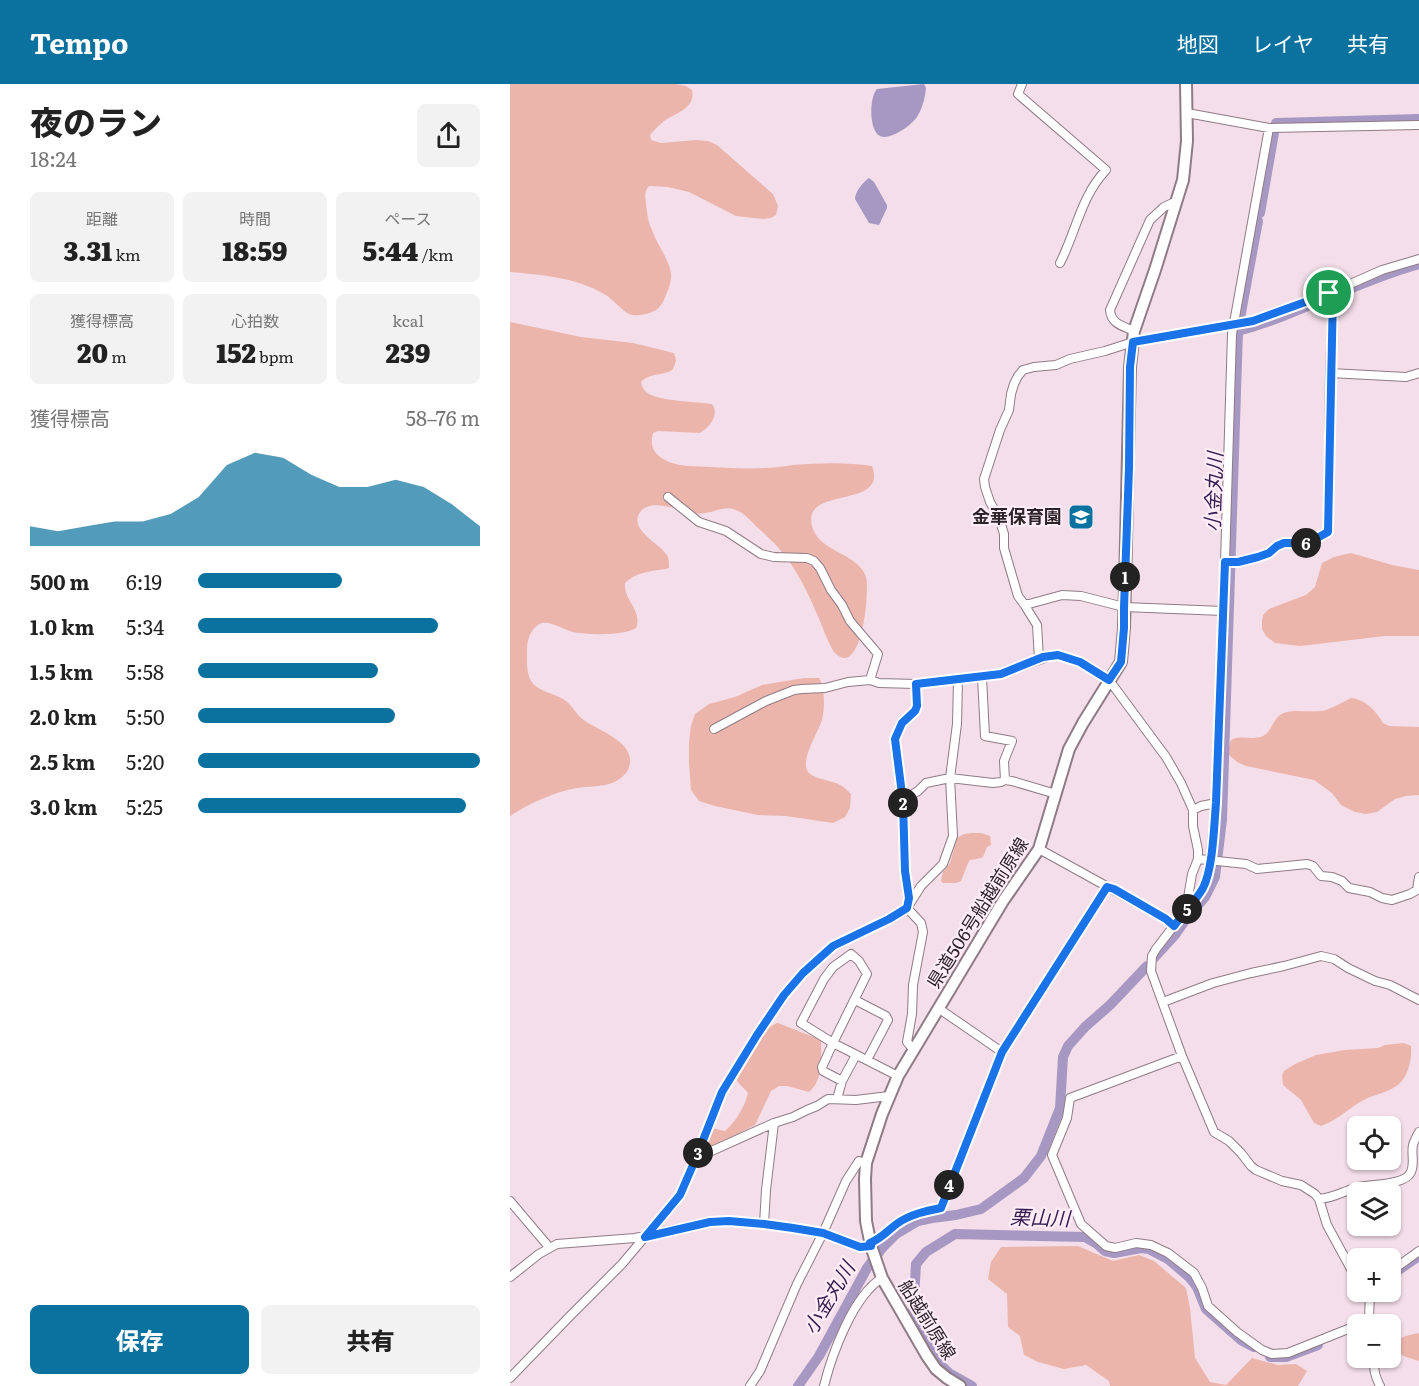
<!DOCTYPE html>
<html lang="ja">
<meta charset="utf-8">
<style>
:root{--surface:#fff;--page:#f2f2f2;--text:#222;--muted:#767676;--accent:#0b719e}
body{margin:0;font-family:Literata,"Noto Sans JP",serif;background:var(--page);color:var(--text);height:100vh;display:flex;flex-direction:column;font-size:22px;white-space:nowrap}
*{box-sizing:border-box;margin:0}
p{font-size:20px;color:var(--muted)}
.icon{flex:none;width:33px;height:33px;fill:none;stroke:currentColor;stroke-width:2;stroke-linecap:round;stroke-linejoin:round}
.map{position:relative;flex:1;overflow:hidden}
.details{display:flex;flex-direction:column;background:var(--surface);width:510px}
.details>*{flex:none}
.buttons{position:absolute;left:837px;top:1032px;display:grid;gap:12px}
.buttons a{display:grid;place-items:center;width:54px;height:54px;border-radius:9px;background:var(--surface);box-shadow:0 2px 4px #0004;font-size:30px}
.pin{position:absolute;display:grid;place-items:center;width:51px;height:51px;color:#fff;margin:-26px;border:3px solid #fff;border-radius:50%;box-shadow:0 2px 6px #0007}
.km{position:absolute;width:30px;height:30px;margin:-15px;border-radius:50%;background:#222;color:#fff;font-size:16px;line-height:30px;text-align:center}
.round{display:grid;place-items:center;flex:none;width:63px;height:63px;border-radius:9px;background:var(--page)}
.summary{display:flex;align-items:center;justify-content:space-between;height:102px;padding:0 30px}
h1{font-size:33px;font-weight:800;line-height:45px}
.figures{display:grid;grid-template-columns:repeat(3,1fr);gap:9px;height:102px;padding:6px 30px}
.figures div{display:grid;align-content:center;border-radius:9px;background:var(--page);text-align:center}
.figures b{font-size:26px;font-weight:800}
.figures small{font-size:16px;font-weight:400}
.figures p{font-size:16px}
.chart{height:168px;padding:12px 30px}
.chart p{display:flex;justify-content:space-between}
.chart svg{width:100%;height:108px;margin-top:6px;fill:var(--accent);opacity:.7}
.primary-button{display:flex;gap:12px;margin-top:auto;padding:12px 30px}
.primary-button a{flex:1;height:69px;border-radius:9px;background:var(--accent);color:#fff;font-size:24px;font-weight:800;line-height:69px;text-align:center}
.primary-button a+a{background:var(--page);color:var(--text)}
ul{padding:0 30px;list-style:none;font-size:20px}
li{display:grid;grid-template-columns:96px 72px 1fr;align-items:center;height:45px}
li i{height:15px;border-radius:8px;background:var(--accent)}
header{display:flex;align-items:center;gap:36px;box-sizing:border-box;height:84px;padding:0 30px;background:var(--accent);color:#fff}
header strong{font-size:28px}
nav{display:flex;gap:33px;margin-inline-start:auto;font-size:21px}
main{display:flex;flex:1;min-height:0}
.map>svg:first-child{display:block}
</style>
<header>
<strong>Tempo</strong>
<nav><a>地図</a><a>レイヤ</a><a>共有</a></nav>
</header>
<main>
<section class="details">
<div class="summary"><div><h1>夜のラン</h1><p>18:24</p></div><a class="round"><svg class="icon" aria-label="share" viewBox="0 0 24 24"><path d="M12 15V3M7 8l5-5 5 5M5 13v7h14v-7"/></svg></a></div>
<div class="figures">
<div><p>距離</p><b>3.31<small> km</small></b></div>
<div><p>時間</p><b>18:59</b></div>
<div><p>ペース</p><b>5:44<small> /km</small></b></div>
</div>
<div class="figures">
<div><p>獲得標高</p><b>20<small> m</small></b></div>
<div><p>心拍数</p><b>152<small> bpm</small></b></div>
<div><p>kcal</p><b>239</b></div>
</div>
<div class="chart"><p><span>獲得標高</span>58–76 m</p>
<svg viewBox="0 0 160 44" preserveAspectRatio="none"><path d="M0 44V36L10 38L20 36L30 34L40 34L50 31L60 24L70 11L80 6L90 8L100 15L110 20L120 20L130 17L140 20L150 27L160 36V44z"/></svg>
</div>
<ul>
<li><b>500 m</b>6:19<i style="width:51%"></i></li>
<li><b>1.0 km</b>5:34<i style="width:85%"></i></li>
<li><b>1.5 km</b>5:58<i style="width:64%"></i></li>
<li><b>2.0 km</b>5:50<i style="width:70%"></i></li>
<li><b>2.5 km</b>5:20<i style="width:100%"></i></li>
<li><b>3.0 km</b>5:25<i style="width:95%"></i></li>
</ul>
<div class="primary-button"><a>保存</a><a>共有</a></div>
</section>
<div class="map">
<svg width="909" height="1302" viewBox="0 0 909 1302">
<rect width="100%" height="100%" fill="#f4dee9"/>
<path fill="#ebb5ac" d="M0,0H166L176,2L182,6C186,24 166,29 154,37C149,41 144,46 140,51L141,56L151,59L186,56L198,57L207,61L263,110L268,122L266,131L261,134L253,135L226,132L179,108L158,103L139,102C134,108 135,113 136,119C137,129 138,138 142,146C147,161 158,173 161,189C162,196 159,204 156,211C154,216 151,223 146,226C139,230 127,233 119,230C110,225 103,215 94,210C65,193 32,191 0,188Z
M0,238L71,253L123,259L164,269L166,276C166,277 163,285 163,285C156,292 140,288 131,298C132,303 134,307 139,310C150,317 188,318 202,320C210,330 200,343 190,349L148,347L143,349C139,364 145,372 159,378C171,383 186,382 200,383C218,384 237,385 256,384C265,384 274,382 283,381C310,379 336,378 362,382C379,427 287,400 303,445C311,468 349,470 356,493C360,505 352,596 325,569C319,562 311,538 306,528C299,511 291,495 281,480C272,466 259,454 247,443C241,437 234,429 226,426C216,421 205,428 195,429C184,431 175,427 164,424C152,421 134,417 128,432C123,448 150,460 157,471C159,474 159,480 159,484L156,485C141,487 126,488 115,499C113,516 133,526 126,544C113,552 78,551 63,548C53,546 37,534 28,541C20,546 17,557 17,565C17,576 16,588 21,597C27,607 43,609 53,615C62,620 66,631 75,637C90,647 127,659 119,683C117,691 107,698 99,700C89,703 78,702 67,704C44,708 20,719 0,732Z
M841,469L882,481L909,486V552H875L790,562L765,559L756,552L752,545V537L753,531L759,525L796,511L805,503L812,479L824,473Z
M294,594H309C315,603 315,625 312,636C309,647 288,679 299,689C307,696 321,696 330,701C334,703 338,707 341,710L340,724L335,733L323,739L276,732L248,731L205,722L189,717L181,706L179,678V658L181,642L185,630L199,620L225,613L252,601Z
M841,614C855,615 867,628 873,639L879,642L909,643V711L896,712L885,715L867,728L856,730L845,728L831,721L822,709L804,696L736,682L727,678L717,669L721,656C730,650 743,657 753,652C761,648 763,636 770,631C781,623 802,630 816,626C824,623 833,618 841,614Z
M462,749H471L480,752L481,761L477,763L473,773L467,775L460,776L458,779L451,797L446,799H433L431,797L433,788L440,779L447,754L454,750Z
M268,939L311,956C311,972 313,998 299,1008L277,1002H269L261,1007L245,1041L191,1069L202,1044L215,1047C226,1038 235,1022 238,1009L227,997C230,980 251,943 268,939Z
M894,959L901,962C902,976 898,995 885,1003C874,1010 861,1011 850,1018C837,1026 826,1037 811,1042L804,1039L791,1016L773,1001L772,991L774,987L785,980L806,971L835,966L868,964L875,961Z
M568,1162L603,1177L629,1171L644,1177L676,1204L680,1224L685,1274L700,1298L716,1301L742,1274L768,1281L786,1280L797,1287L788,1302H600L599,1297L576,1281L554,1285L528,1278L514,1271L510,1252L498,1243L497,1210L478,1195L481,1178L491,1163Z
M908,1249L909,1250V1277C900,1274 889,1272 884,1264C887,1252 897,1252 908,1249Z"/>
<path fill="#a798c3" d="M414,0L416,4C415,13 413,23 408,31C404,40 380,57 370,52C359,47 359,13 367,5Z
M359,94L364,98L377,121V124L369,141L359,139L345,115C345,108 353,98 359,94Z"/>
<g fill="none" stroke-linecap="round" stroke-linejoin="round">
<path stroke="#a798c3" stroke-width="10" d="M766,39L909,35
M750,129L764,49
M730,234L748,137
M644,874L665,851L676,835L695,813L705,793L712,736L728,247C790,230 847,197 909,180
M880,1192L909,1172
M853,1240L857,1239
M760,1273H776L808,1261
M288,1302L309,1272L357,1184L373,1163L386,1150L408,1137L422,1134L446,1131L471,1125L514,1094L531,1072L550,1024L553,973L558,962L575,943L600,921L637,882
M462,1302L439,1289L426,1277L403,1233L406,1180L416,1168L445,1150L575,1153L587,1160L595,1167L604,1169L631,1164L639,1165L658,1175L679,1193L687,1203L696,1225L731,1256L744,1263"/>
<g stroke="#8f7b85" stroke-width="10">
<path id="minor" d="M512,0L508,10L596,86C571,112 566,148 550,179
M677,29L759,44L909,41
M624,247C613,242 601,240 600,226L640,136L654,123L667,117
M820,289L823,208
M158,413L189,438L216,447L251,470L264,473L297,474L304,477L310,484L321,506L332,521L340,537L368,570L360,596
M715,478H728L748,473L759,469L767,462L774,459H798L818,448L820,289L896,293L909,289
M514,520H519L552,511L571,512L614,523L713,527
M529,575L527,541L514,520L508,512L494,464V450L489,434L480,418L475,403L474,395L490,346L499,326L501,310L504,300L508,292L513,286L524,283L546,281L560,275L595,267L623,258L743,237L820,209L872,186L909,175
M472,593L475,652L502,657L494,677L495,696
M204,645L256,617L284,606L292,605L315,604L338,598L360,596L369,599L406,600L472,593L491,590L540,572L548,571L570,578L599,596L656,673L671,699L683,726V742L688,766V775L682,790L676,826L646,865L642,872L641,887L672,972L560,1014L557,1034L542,1071L571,1140L596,1162L605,1164L626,1159L641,1161L658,1169L684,1189L692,1204L698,1222L727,1248L752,1266L762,1270L778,1269L848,1241
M393,714L400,712L408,707L416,699L440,694L483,699L491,698L495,696L502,697L546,710
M683,726L691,722L706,719L715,478L722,250L759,44
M529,765L656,835L664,842
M688,775L736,780L747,785L797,780L803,782L811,792L822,793L832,797L839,804L860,808L872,814L882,816L900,810L907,806L909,793
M398,820L399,814L395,787L393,718L385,655L391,639L405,627L407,622L406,600
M397,824L411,839L413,848L403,901L402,930L397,958L404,966
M677,825L694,803L699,787L706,719
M341,870L349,877L357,890L323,959L291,939L314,895L323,883Z
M345,916L376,932L378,936L357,976
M653,918L703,899L741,889L774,882L811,872L824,875L838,884L865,897L880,901L909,916
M428,924L492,968
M672,972L704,1048L719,1057L731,1069L741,1082L746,1086L772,1097L791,1101L805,1110L809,1115L817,1141L841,1185L848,1194
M332,997L313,987L312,983L323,959L388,992
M327,1015L332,997L346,971
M186,1074L264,1039L283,1033L297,1026L307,1022L318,1015L346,1016L379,1012
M809,1115C823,1114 832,1108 845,1104C858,1099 894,1103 901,1088C905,1079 901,1070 903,1061C904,1057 907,1052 909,1048
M0,1117L39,1163
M254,1140L256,1106L264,1039
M360,1159C371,1154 378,1146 388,1139C401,1130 416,1127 431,1124L492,968L597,803
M880,1188L909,1167
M0,1193L29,1170L47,1160L125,1154L200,1138L219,1137L254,1140L313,1149L350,1163L361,1162
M860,1208L859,1235L861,1240
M865,1274C863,1285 865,1292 870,1302
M0,1294L60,1232L112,1180L170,1111L186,1074L212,1008L247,951L274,911L293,889L323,863L379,835L397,824L411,802L433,780L443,752L440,694L447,640L448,596
M240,1302L250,1287L287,1200L313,1149L336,1097L349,1077L356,1079
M314,1302C322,1270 343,1212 372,1194"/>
</g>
<g stroke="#8f7b85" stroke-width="14">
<path id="major" d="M450,1302L437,1294L426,1285L417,1272L372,1194L361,1162L356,1137L355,1095L356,1079L372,1030L388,992L493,817L529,765L559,665L573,639L611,578L614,544L620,283L624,247L645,186L673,96L677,57L676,0"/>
</g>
<use href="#minor" stroke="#fff" stroke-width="8"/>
<use href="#major" stroke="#fff" stroke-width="10"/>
</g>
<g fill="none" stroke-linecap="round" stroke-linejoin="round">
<g stroke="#fff" stroke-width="12">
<path id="route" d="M823,208L818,448L798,459H774L767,462L759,469L748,473L728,478H715L706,719C704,742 703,785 693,804C685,818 673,830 664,842L656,835L604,805L597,803L492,968L431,1124C416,1127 401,1130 388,1139C378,1146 372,1154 360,1159L361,1162L350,1163L313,1149L283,1144L254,1140L219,1137L200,1138L135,1153L170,1111L186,1074L212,1008L247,951L274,911L293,889L323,862L379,835L397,824L399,814L395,787L393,718L385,655L392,639L405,627L407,622L406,600L491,590L533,573L548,571L570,578L599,596L611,578L614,544V524L619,384L620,283L623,258L743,237Z"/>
</g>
<use href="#route" stroke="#1a73e8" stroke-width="8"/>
</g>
<defs>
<g id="school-square" transform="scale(1.35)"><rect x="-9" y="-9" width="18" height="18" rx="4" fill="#0b719e" stroke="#feedf6"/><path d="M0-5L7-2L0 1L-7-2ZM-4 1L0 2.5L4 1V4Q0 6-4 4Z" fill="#fff"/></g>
</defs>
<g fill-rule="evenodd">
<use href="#school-square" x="571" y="433"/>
</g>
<g text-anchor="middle" stroke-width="4.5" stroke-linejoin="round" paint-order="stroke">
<g font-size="18" font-weight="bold" fill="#2c2428" stroke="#feedf6" text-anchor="end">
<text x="552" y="439">金華保育園</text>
</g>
<g font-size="18" fill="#2c2428" stroke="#feedf6">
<text transform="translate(468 829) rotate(-58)" y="6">県道506号船越前原線</text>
<text transform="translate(417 1236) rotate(58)" y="6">船越前原線</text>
</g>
<g font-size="20" font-style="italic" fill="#351d52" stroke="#feedf6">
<text transform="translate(704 408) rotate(-88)" y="7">小金丸川</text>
<text transform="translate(530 1134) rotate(2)" y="7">栗山川</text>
<text transform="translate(319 1214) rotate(-59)" y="7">小金丸川</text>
</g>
</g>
</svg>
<div class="buttons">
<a><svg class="icon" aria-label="locate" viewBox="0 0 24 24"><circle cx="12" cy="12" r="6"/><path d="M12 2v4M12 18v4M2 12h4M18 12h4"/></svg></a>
<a><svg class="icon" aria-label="layers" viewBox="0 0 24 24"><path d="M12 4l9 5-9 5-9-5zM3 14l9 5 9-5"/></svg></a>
<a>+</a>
<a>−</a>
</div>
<div class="pin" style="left:819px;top:209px;background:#1e9e55"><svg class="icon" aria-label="arrive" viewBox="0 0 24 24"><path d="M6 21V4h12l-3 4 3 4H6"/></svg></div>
<b class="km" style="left:615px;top:493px">1</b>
<b class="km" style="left:393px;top:719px">2</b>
<b class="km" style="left:188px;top:1069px">3</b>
<b class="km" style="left:439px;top:1101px">4</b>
<b class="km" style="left:677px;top:825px">5</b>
<b class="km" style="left:796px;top:459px">6</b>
</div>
</main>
